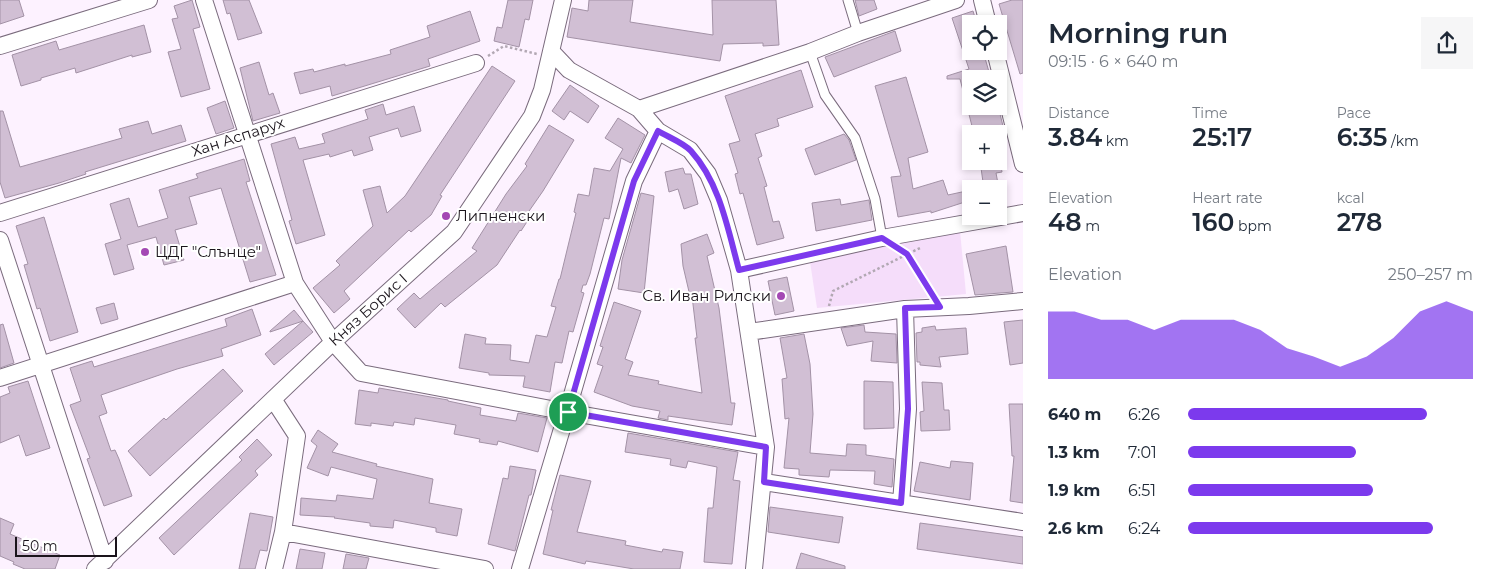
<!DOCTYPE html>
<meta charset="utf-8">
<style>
:root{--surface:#fff;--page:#f6f6f7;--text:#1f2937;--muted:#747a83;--accent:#7c3aed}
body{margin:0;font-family:Montserrat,sans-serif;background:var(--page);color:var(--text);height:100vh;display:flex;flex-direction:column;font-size:19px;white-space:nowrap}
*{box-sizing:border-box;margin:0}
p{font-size:16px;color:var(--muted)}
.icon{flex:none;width:28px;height:28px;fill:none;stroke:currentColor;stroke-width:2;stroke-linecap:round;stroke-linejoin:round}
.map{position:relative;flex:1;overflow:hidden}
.details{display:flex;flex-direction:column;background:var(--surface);width:475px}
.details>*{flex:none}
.controls{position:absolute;left:962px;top:15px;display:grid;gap:10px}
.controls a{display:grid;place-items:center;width:45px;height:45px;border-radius:0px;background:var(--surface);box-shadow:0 2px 8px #0003;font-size:25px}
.scale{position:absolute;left:15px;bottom:12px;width:102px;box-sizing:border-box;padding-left:5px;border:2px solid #1a141b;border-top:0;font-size:14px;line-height:18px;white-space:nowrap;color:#1a141b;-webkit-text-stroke:4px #fff;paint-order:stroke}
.pin{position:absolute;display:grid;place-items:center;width:42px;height:42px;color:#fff;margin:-21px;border:2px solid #fff;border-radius:50%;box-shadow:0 1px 5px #0007}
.round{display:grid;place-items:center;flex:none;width:52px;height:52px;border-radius:0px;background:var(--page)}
.headline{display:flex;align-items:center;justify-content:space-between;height:85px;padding:0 25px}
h1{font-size:28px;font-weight:600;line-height:38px}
.metrics{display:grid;grid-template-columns:repeat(3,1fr);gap:8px;height:85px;padding:5px 25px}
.metrics div{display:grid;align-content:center}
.metrics b{font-size:25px;font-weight:600}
.metrics small{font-size:14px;font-weight:400}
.metrics p{font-size:14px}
.chart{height:140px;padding:10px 25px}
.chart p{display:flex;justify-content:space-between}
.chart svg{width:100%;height:90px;margin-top:5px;fill:var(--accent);opacity:.7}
ul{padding:0 25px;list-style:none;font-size:16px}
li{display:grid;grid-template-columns:80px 60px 1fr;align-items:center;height:38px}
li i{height:12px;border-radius:6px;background:var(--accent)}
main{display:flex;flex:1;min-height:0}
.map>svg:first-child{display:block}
</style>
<main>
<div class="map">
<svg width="1023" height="569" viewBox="0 0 1023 569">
<rect width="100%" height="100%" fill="#fdf2ff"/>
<path fill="#f5ddfa" d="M960,231L966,294L817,308L809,255Z"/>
<path fill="#d1bfd4" stroke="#a392a6" d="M0,0H19L24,16L0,24Z
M192,0L200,27L193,29L210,89L181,97L168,52L181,49L172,19L178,18L174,6Z
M223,0H249L262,33L238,40L230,13L227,14Z
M508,0H533L529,20L525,19L519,47L494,41L497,27L502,28Z
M589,0H633L630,22L713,35L712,0H776L779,45L763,46V43L723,44L720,61L567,37L572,8L588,11Z
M855,0H874L877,9L859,16Z
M1012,0H1023V73L1020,74L999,4Z
M470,11L480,41L428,59L430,66L332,96L330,86L300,94L294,73L313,69L314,72L345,64V66L391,54L390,50L430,37L427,26Z
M973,11L977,24H971V51H983L991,79H971V106H998L1005,134H974L960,79H947V76L969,69L952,18Z
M144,25L151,52L132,57V55L76,73L75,68L41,78V80L21,86L12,55L56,41L59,50Z
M895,31L901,51L834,77L825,57Z
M259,62L269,95L273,93L280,113L253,121L240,68Z
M492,66L515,81L440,195L442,196L431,215L411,232L409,230L344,291L350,299L334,313L313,288L340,265L336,261L373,226L363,190L380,186L387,213L405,196Z
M801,70L813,107L777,119L779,126L755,134L762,156L758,158L767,186L764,187L773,222L779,221L784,238L757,245L743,193L740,194L735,174L738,173L729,144L740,141L725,96Z
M906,77L928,152L908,158L913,189L943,180L948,195L971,190V200L931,213V211L898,217L891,177L901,176L875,86Z
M570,85L599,106L588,123L570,111L564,120L552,111Z
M225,101L234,128L216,134L207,108Z
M383,104L386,115L414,106L421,131L401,137L398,128L369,137L373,150L354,156L352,150L330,157L329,154L303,160L325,235L296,244L289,221L292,220L271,144L295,137L299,149L325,143L322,134L368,119L365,110Z
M0,111H3L20,167L122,138L119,129L148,121L152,134L181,125L186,141L85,172L86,174L59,183L5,198L0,182Z
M618,118L645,135L631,163L621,158L609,219L604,218L590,274L586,285H583L581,292L584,293L573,332L569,331L562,363L555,362L550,392L523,387L525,376L489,375V373L459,368L465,334L486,338L485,344L511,345L510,360L529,363L536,335L547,337L556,307L551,306L559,279H560L576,213L574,212L578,194L589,196L594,168L610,171L623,149L605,138Z
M549,125L574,140L543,191L527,214L530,217L521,231L520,230L497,265L445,307L441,303L415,328L397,309L414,293L420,299L477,251L472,248L506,194L527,166L525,164Z
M844,134L849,140L856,160L815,175L805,149Z
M244,159L250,181L246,182L276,275L250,282L221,188L189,197L197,224L175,230L184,260L164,265L156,237L127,245L134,269L114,275L105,244L121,239L110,204L129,198L138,227L168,218L159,190L198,178L196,174Z
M980,161H1000L1002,172L996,173L999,189H984Z
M683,168L685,174H691L698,204L684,209L678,189L669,192L665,172Z
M641,193L654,196L644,293L618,289L622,260Z
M840,199L841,205L869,200L872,220L816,231L812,203Z
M44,217L78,332L50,341L40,308L37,309L24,265L28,264L16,226Z
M707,234L714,253L707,256L719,308L731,403H735L732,425L668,416V420L658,418L660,411L632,406L594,392L603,366L597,364L603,347L600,346L614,302L641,311L625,359L633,362L628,375L659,381L658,384L702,393L695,338H697L692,296H690L683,266L681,244Z
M1006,246L1013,292L975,295L966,254Z
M787,277L794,311L775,315L768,281Z
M114,303L118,319L101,324L96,308Z
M252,309L261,335L221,349L223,356L177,369L101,395L107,413L99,416L111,451L115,450L119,459L132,496L104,506L87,459L90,458L70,405L81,401L70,368L92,361L94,367L227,326L225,319Z
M294,310L303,321L270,332V331Z
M1023,320V363L1010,365L1004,322Z
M303,321L313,332L274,365L265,354Z
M3,324L14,363L0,368V325Z
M864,325L865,332L896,334L897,363L871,361L873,341L847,346L841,328Z
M935,326L936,330L966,328L968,354L939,357L941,367L920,365V362H917L916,333L922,332V328Z
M804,334L810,364L813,414L810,453L846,456L847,444L866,445V455L894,459L892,487L874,484L875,471L830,470L829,477L799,475V469L784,468L789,418L785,419L782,379L787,378L780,338Z
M223,369L243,391L150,476L128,451L164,418L166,420Z
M28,381L50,448L26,456L19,435L0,443V397L10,393L8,387Z
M864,381L893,382L894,428L864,429Z
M922,382L942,383L944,410H949L950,430L921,431L920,412L924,411Z
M379,388L448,400V401L481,408L480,415L516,421L518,413L547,418L538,452L498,441L497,445L479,442L480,439L454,434L456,425L415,418L414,425L394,422L393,426L371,423V426L355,424L359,390L378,393Z
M1009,404H1023V503L1010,501L1014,456H1012Z
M318,430L338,444L332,452L377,464L376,466L433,479L429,503L462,509L457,536L436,532V528L394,520L393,528L370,526V523L334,518L335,517L300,515L301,498L336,501L337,495L373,499L377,479L331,467L328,476L307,468L317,446L311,441Z
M628,433L738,452L733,480L740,481L732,564L704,562L708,508H713L717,467L688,461L686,468L670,465L671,459L625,452Z
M257,439L272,455L255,471L258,475L174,555L159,538L242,460L239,457Z
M951,461L973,463L970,500L914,491L920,462L950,468Z
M510,466L536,470L531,495H529L515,551L488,544L503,478L508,479Z
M560,475L591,481L577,532L626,541L625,545L662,552L663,549L683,552L680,569H634L586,561L585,564L543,554L553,510H551Z
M770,507L843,517L839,543L768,532Z
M250,513L273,517L267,551L260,550L255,569H239Z
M0,518L14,524L10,534L60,555L55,569H25L13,564L14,562L0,556Z
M920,523L1023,537V564L917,549Z
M300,549L325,553L322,569H296Z
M801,553L845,566V569H796Z
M346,554L369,558L366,569H343Z"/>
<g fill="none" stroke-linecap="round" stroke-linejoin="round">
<g stroke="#7a6b7d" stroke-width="11">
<path id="service" d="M848,0L858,33
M810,52L825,95L855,138L875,199L882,238"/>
</g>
<g stroke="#7a6b7d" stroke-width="18">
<path id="minor" d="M204,0L295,283L333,342L361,373L567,412L766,447
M982,0L988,24
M0,46L149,0
M551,51L569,70L639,109L658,131L690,150L708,174L719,200L739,270L766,447L754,569
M995,51L1023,164
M639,109L810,52L858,33L956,0
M0,213L476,63
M0,240L105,561
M739,270L882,238L1023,213
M749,332L905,309L969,306L1023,301
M0,378L295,283
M273,399L297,436L283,532L274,569
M764,482L1023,522
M901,503L908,409L905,309
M283,532L485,569
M95,569L333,342L454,232L532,116L542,90L563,0
M520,569L567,412L634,181L658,131"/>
</g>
<path stroke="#b2a8b3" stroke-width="2.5" stroke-dasharray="2.5 2.5" stroke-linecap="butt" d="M488,56L504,46L537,54
M900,250L907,254L932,294
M829,306L833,291L922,247"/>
<use href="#service" stroke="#fff" stroke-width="9"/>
<use href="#minor" stroke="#fff" stroke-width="16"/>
</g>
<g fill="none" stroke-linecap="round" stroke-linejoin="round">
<g stroke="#fff" stroke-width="10">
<path id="route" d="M658,131C668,137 684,143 691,151C720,183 728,230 739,270L882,238L907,254L940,307L905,308L908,409L901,503L764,482L766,447L568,412L634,181Z"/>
</g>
<use href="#route" stroke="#7c3aed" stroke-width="6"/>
</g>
<g fill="#a449b4" stroke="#fff" stroke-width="2">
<circle cx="446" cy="216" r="5"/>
<circle cx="145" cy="252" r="5"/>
<circle cx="781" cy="296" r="5"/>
</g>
<g text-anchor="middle" stroke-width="4" stroke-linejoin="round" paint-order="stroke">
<g font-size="15" fill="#1a141b" stroke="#fff">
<text transform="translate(238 137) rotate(-18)" y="5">Хан Аспарух</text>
<text transform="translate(368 310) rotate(-42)" y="5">Княз Борис I</text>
</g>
<g font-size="15" fill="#1a141b" stroke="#fff" text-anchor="start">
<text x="456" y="221">Липненски</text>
<text x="155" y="257">ЦДГ "Слънце"</text>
<text x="771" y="301" text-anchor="end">Св. Иван Рилски</text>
</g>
</g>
</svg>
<div class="controls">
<a><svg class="icon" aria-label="locate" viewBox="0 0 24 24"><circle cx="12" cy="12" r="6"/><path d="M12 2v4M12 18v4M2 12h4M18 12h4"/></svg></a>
<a><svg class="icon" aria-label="layers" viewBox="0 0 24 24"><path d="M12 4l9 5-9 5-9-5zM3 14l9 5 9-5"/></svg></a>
<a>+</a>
<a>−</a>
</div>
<div class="scale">50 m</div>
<div class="pin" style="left:568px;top:412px;background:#1e9e55"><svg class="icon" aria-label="arrive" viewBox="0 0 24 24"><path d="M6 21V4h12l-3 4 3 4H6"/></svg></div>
</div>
<section class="details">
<div class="headline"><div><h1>Morning run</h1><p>09:15 · 6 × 640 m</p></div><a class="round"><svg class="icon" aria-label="share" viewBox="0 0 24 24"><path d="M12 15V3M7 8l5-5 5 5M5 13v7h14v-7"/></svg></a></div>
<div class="metrics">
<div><p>Distance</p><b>3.84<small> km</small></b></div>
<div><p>Time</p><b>25:17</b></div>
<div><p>Pace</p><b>6:35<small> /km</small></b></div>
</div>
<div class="metrics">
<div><p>Elevation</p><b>48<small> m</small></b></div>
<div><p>Heart rate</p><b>160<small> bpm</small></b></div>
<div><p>kcal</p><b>278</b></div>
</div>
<div class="chart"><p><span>Elevation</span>250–257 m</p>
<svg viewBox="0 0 160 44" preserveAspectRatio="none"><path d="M0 44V11L10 11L20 15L30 15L40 20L50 15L60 15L70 15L80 20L90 29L100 33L110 38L120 33L130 24L140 11L150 6L160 11V44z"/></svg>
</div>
<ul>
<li><b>640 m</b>6:26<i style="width:84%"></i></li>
<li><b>1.3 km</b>7:01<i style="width:59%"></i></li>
<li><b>1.9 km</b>6:51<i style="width:65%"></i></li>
<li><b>2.6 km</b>6:24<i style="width:86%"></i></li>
</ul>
</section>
</main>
